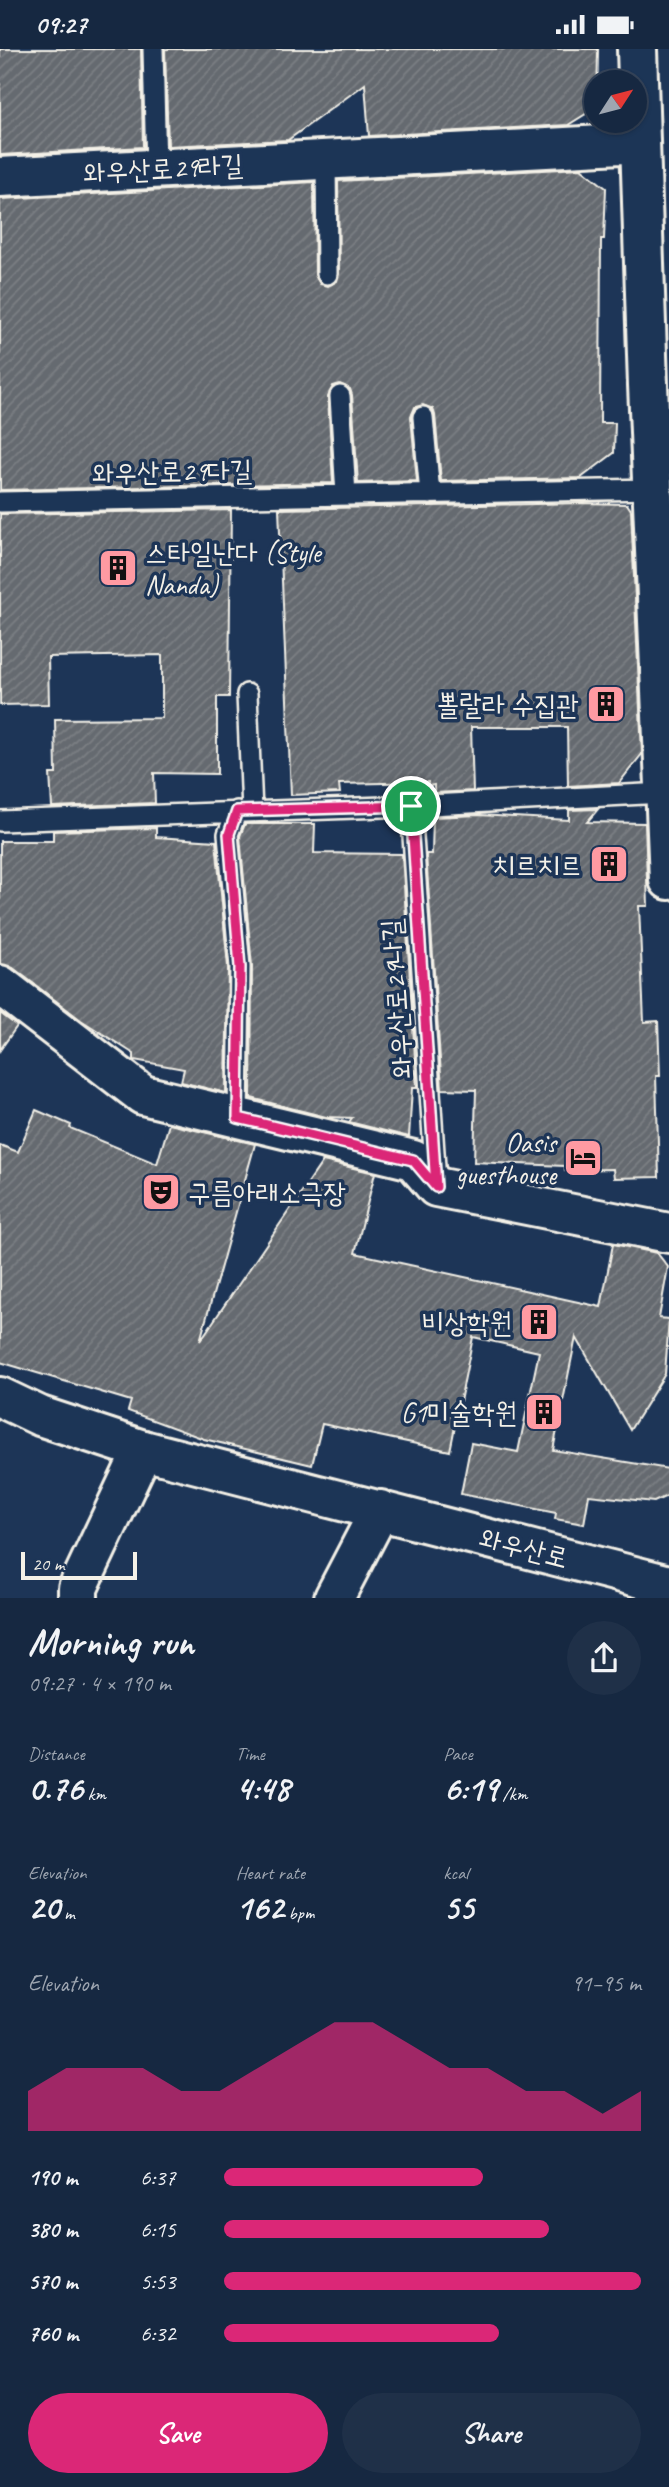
<!DOCTYPE html>
<meta charset="utf-8">
<style>
:root{--surface:#162841;--page:#1f3048;--text:#f1f3f6;--muted:#9ea6b1;--line:#35445a;--accent:#db2777}
body{margin:0;font-family:Caveat,"Poor Story",sans-serif;background:var(--page);color:var(--text);height:100vh;display:flex;flex-direction:column;font-size:26px;white-space:nowrap}
*{box-sizing:border-box;margin:0}
p{font-size:23px;color:var(--muted)}
.icon{flex:none;width:38px;height:38px;fill:none;stroke:currentColor;stroke-width:2;stroke-linecap:round;stroke-linejoin:round}
.map{position:relative;height:1549px;overflow:hidden}
.sheet{display:flex;flex-direction:column;background:var(--surface);flex:1}
.sheet>*{flex:none}
.needle{width:46px;rotate:54deg}
.controls{position:absolute;left:584px;top:21px;display:grid;gap:14px}
.controls a{display:grid;place-items:center;width:63px;height:63px;border-radius:50%;background:var(--surface);box-shadow:0 2px 5px #0004,0 0 0 2px var(--line);font-size:35px}
.scale{position:absolute;left:21px;bottom:18px;width:116px;box-sizing:border-box;padding-left:7px;border:4px solid #f4f1e8;border-top:0;font-size:19px;line-height:24px;white-space:nowrap;color:#f4f1e8;-webkit-text-stroke:5px #1d3557;paint-order:stroke}
.pin{position:absolute;display:grid;place-items:center;width:60px;height:60px;color:#fff;margin:-30px;border:4px solid #fff;border-radius:50%;box-shadow:0 2px 7px #0007}
.round{display:grid;place-items:center;flex:none;width:74px;height:74px;border-radius:37px;background:var(--page)}
.summary{display:flex;align-items:center;justify-content:space-between;height:119px;padding:0 28px}
h1{font-size:38px;font-weight:800;line-height:52px}
.figures{display:grid;grid-template-columns:repeat(3,1fr);gap:10px;height:119px;padding:7px 28px}
.figures div{display:grid;align-content:center}
.figures b{font-size:35px;font-weight:800}
.figures small{font-size:19px;font-weight:400}
.figures p{font-size:19px}
.chart{height:196px;padding:14px 28px}
.chart p{display:flex;justify-content:space-between}
.chart svg{width:100%;height:126px;margin-top:7px;fill:var(--accent);opacity:.7}
.button{display:flex;gap:14px;margin-top:auto;padding:14px 28px}
.button a{flex:1;height:80px;border-radius:42px;background:var(--accent);color:#fff;font-size:28px;font-weight:800;line-height:80px;text-align:center}
.button a+a{background:var(--page);color:var(--text)}
ul{padding:0 28px;list-style:none;font-size:23px}
li{display:grid;grid-template-columns:112px 84px 1fr;align-items:center;height:52px}
li i{height:18px;border-radius:9px;background:var(--accent)}
.status{display:flex;justify-content:space-between;align-items:center;height:49px;padding:0 35px;background:var(--surface);direction:ltr}
.status svg{height:19px;fill:currentColor}
.map>svg:first-child{display:block}
</style>
<div class="status"><b>09:27</b><svg viewBox="0 0 49 12"><path d="M0 12V9h3v3zM5 12V6h3v6zM10 12V3h3v9zM15 12V0h3v12zM26 1h20v11H26zM47 4h2v5h-2z"/></svg></div>
<div class="map">
<svg width="669" height="1549" viewBox="0 0 669 1549">
<defs>
<pattern id="building-hatch" width="6" height="6" patternUnits="userSpaceOnUse" patternTransform="scale(1.75)"><rect width="6" height="6" fill="#656a70"/><path d="M-1 1l2-2M0 6l6-6M5 7l2-2" fill="none" stroke="#7c8084"/></pattern>
</defs>
<rect width="100%" height="100%" fill="#1d3557"/>
<filter id="ink" filterUnits="userSpaceOnUse"><feTurbulence type="fractalNoise" baseFrequency=".0143" numOctaves="2"/><feDisplacementMap in="SourceGraphic" scale="14" xChannelSelector="R" yChannelSelector="G"/><feConvolveMatrix kernelMatrix="1 2 1 2 8 2 1 2 1" color-interpolation-filters="sRGB"/></filter>
<g filter="url(#ink)">
<path fill="url(#building-hatch)" stroke="#f4f1e8" stroke-width="2" d="M0,0H141L143,98L0,106Z
M165,0H598L597,58L568,76L369,87L365,35L288,91L168,97Z
M581,119L606,139L604,190H601L600,374H615L614,404L581,429L441,432L435,366L433,360L423,356L415,358L411,368L417,432L358,434L352,346L350,340L340,335L333,337L328,348L333,434L0,441V150L314,133L315,226L320,235L328,237L337,232L339,225L338,132Z
M583,454L627,455L631,461L642,705L619,734L568,737L567,678H471L473,742L434,744V736L428,737V733L339,735L340,744L291,746L279,460Z
M231,461L229,648H217V725L154,724L155,754L52,758L50,725H56L55,670L162,669V606L48,608L49,655L0,656V465Z
M598,760L587,773L645,774L648,857H639L644,973L658,972L660,1027H656L659,1128L614,1129L613,1120L565,1121V1117L474,1113L476,1041L442,1040L426,805H432L433,768L479,766L569,771V761Z
M245,775H315L314,804L402,805L417,1039H412L409,1088L349,1073L352,1069L326,1068L251,1049L252,917L240,787Z
M156,779V788L216,792L228,918L226,1044L181,1033L184,1020L134,1011V1005L81,971L13,919L0,915V792H53V782Z
M0,964L17,977L0,1001Z
M36,1061L71,1076L70,1079L157,1115L169,1075L255,1095L200,1292L323,1112L375,1124L355,1204L601,1258L613,1195L657,1204L668,1218L659,1269L669,1270L665,1325L630,1381L576,1288L553,1401L669,1420V1446L654,1453L589,1446L584,1475L555,1470L556,1464L461,1445L471,1394L518,1403L539,1303L473,1288L450,1402L322,1375L312,1416L204,1390L128,1362L131,1352L0,1313V1096L18,1103Z"/>
<g fill="none" stroke-linecap="round" stroke-linejoin="round">
<g stroke="#f4f1e8" stroke-width="24">
<path id="lane" d="M153,0L156,120
M326,111L327,225
M340,347L346,446
M423,368L430,445
M0,453L652,440
M247,645L252,762
M411,757L436,1133
M237,762L228,785L240,918L238,1069
M0,772L411,757L664,744"/>
</g>
<g stroke="#f4f1e8" stroke-width="44">
<path id="street" d="M637,0L648,336L669,831
M0,128L640,94
M0,936L143,1046L413,1111L436,1138L669,1184
M78,1549V1539L143,1401
M334,1549L380,1461"/>
</g>
<g stroke="#f4f1e8" stroke-width="44">
<path id="secondary" d="M0,1348L40,1367L143,1401L669,1536"/>
</g>
<use href="#lane" stroke="#1d3557" stroke-width="19"/>
<use href="#street" stroke="#1d3557" stroke-width="38"/>
<use href="#secondary" stroke="#1d3557" stroke-width="38"/>
</g>
</g>
<g fill="none" stroke-linecap="round" stroke-linejoin="round" filter="url(#ink)">
<g stroke="#fff" stroke-width="14">
<path id="route" d="M411,757L436,1138L413,1111L238,1069L240,918L229,785L237,762Z"/>
</g>
<use href="#route" stroke="#db2777" stroke-width="9"/>
</g>
<defs>
<g id="building-square" transform="scale(2.0125)"><rect x="-9" y="-9" width="18" height="18" rx="4" fill="#ff9aa2" stroke="#1d3557"/><path d="M-4-6H4V6H1V3H-1V6H-4ZM-2.5-4.3h1.7v1.8h-1.7ZM.8-4.3h1.7v1.8H.8ZM-2.5-1h1.7V.8h-1.7ZM.8-1h1.7V.8H.8Z" fill="#111"/></g>
<g id="hotel-square" transform="scale(2.0125)"><rect x="-9" y="-9" width="18" height="18" rx="4" fill="#ff9aa2" stroke="#1d3557"/><path d="M-6-4.5h1.5V1H6V5H4.5V3h-9V5H-6ZM-4 0a1.8 1.8 0 1 1 3.6 0ZM.5 0V-2.5h3Q6-2.5 6 0Z" fill="#111"/></g>
<g id="theatre-square" transform="scale(2.0125)"><rect x="-9" y="-9" width="18" height="18" rx="4" fill="#ff9aa2" stroke="#1d3557"/><path d="M-5-5.5Q0-4 5-5.5V0Q5 5 0 6Q-5 5-5 0ZM-3.3-2.5H-1v1.5H-3.3ZM1-2.5H3.3v1.5H1ZM-2.8 1Q0 5.5 2.8 1Z" fill="#111"/></g>
</defs>
<g fill-rule="evenodd">
<use href="#building-square" x="118" y="519"/>
<use href="#building-square" x="606" y="655"/>
<use href="#building-square" x="609" y="815"/>
<use href="#hotel-square" x="583" y="1109"/>
<use href="#theatre-square" x="161" y="1143"/>
<use href="#building-square" x="539" y="1273"/>
<use href="#building-square" x="544" y="1363"/>
</g>
<g text-anchor="middle" stroke-width="7" stroke-linejoin="round" paint-order="stroke">
<g font-size="28" fill="#f4f1e8" stroke="#1d3557">
<text transform="translate(163 119) rotate(-3)" y="10">와우산로29라길</text>
<text transform="translate(172 422) rotate(-1)" y="10">와우산로29다길</text>
<text transform="translate(396 950) rotate(-94)" y="10">와우산로29나길</text>
<text transform="translate(524 1498) rotate(14)" y="10">와우산로</text>
</g>
<g font-size="28" fill="#f4f1e8" stroke="#1d3557" text-anchor="end">
<text x="145" y="513" text-anchor="start">스타일난다 (Style<tspan x="145" dy="32">Nanda)</tspan></text>
<text x="579" y="665">뽈랄라 수집관</text>
<text x="582" y="825">치르치르</text>
<text x="556" y="1103">Oasis<tspan x="556" dy="32">guesthouse</tspan></text>
<text x="188" y="1153" text-anchor="start">구름아래소극장</text>
<text x="512" y="1283">비상학원</text>
<text x="517" y="1373">G1미술학원</text>
</g>
</g>
</svg>
<div class="controls">
<a><svg class="needle" viewBox="-14 -14 28 28"><path d="M0-13l5 13h-10z" fill="#e53935"/><path d="M0 13l5-13h-10z" fill="#9ea6b1"/></svg></a>
</div>
<div class="scale">20 m</div>
<div class="pin" style="left:411px;top:757px;background:#1e9e55"><svg class="icon" aria-label="arrive" viewBox="0 0 24 24"><path d="M6 21V4h12l-3 4 3 4H6"/></svg></div>
</div>
<section class="sheet">
<div class="summary"><div><h1>Morning run</h1><p>09:27 · 4 × 190 m</p></div><a class="round"><svg class="icon" aria-label="share" viewBox="0 0 24 24"><path d="M12 15V3M7 8l5-5 5 5M5 13v7h14v-7"/></svg></a></div>
<div class="figures">
<div><p>Distance</p><b>0.76<small> km</small></b></div>
<div><p>Time</p><b>4:48</b></div>
<div><p>Pace</p><b>6:19<small> /km</small></b></div>
</div>
<div class="figures">
<div><p>Elevation</p><b>20<small> m</small></b></div>
<div><p>Heart rate</p><b>162<small> bpm</small></b></div>
<div><p>kcal</p><b>55</b></div>
</div>
<div class="chart"><p><span>Elevation</span>91–95 m</p>
<svg viewBox="0 0 160 44" preserveAspectRatio="none"><path d="M0 44V30L10 22L20 22L30 22L40 30L50 30L60 22L70 14L80 6L90 6L100 14L110 22L120 22L130 30L140 30L150 38L160 30V44z"/></svg>
</div>
<ul>
<li><b>190 m</b>6:37<i style="width:62%"></i></li>
<li><b>380 m</b>6:15<i style="width:78%"></i></li>
<li><b>570 m</b>5:53<i style="width:100%"></i></li>
<li><b>760 m</b>6:32<i style="width:66%"></i></li>
</ul>
<div class="button"><a>Save</a><a>Share</a></div>
</section>
